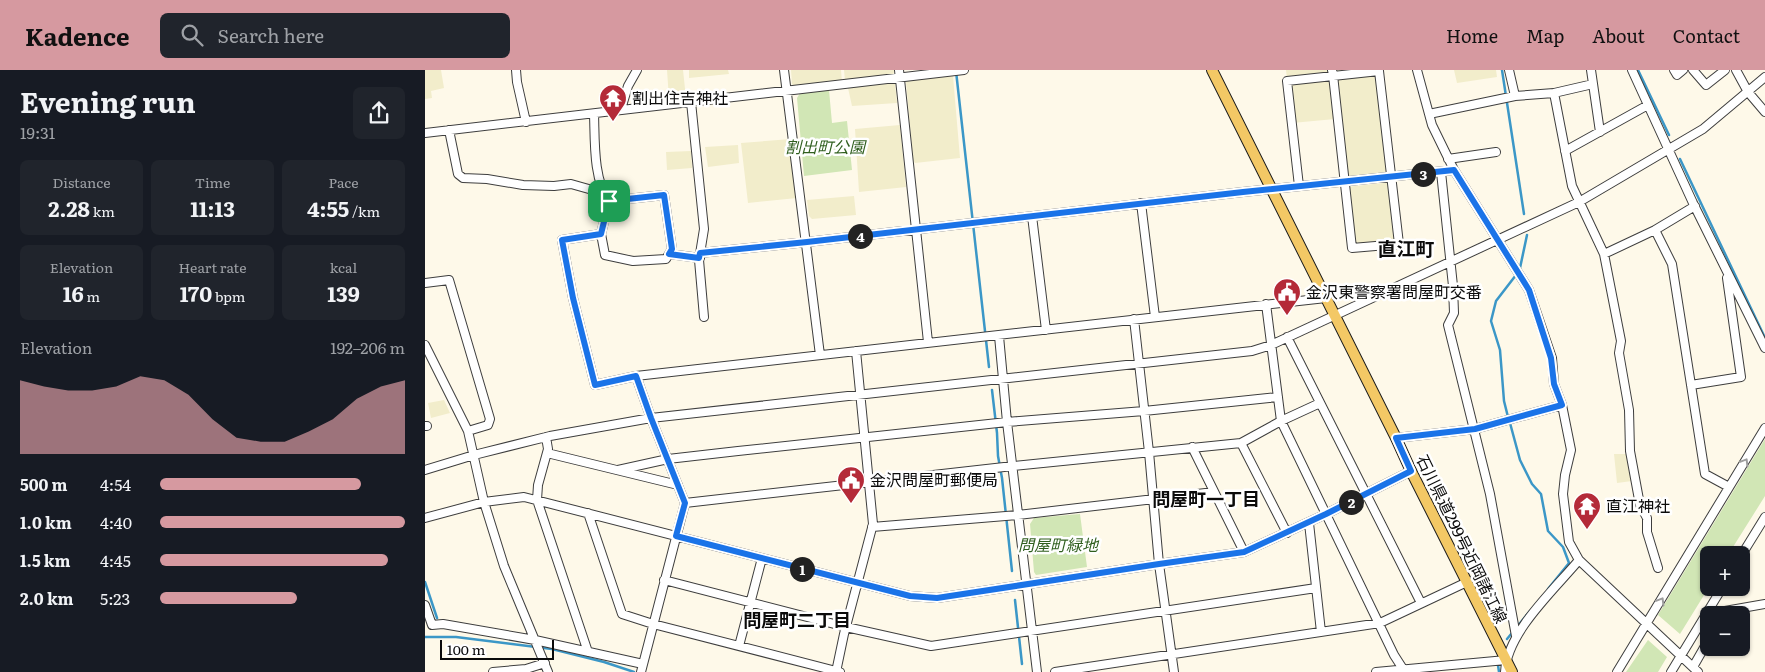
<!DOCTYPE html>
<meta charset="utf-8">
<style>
:root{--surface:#171b24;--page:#20242c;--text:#f1f3f6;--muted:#9ea1a6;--accent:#d699a0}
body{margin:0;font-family:Literata,"Noto Sans JP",serif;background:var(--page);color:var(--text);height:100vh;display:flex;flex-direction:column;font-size:19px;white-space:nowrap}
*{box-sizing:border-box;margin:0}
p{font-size:16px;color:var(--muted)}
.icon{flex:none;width:28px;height:28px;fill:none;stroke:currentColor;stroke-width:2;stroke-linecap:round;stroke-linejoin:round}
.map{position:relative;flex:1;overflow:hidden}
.drawer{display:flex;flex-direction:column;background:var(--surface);width:425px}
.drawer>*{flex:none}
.buttons{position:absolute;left:1275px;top:476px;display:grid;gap:10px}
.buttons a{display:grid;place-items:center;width:50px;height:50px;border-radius:8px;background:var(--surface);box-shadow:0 1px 4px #0004;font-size:25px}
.scale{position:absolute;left:15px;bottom:12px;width:114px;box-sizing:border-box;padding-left:5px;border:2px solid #0b0b0b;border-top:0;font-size:14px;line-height:18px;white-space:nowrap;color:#0b0b0b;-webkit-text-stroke:4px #fff;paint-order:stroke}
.pin{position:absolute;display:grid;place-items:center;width:42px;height:42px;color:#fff;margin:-21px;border-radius:10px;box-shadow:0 2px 8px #0006}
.km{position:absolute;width:25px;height:25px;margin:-12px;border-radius:50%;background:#222;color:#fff;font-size:14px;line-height:25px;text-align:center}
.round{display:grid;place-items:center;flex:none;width:52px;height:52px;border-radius:8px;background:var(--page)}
.head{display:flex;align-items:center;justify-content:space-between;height:85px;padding:0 20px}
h1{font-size:28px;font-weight:700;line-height:38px}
.metrics{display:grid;grid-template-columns:repeat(3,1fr);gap:8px;height:85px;padding:5px 20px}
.metrics div{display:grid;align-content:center;border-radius:8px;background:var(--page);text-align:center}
.metrics b{font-size:21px;font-weight:700}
.metrics small{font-size:14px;font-weight:400}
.metrics p{font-size:14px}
.chart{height:140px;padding:10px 20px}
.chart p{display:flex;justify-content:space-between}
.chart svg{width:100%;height:90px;margin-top:5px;fill:var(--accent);opacity:.7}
ul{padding:0 20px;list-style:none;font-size:16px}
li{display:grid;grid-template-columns:80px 60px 1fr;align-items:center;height:38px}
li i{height:12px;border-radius:6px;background:var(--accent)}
header{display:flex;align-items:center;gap:30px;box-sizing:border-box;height:70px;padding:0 25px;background:var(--accent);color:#111}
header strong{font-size:24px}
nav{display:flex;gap:28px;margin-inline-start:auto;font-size:18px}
.search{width:350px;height:45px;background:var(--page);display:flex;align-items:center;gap:12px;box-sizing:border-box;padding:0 18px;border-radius:8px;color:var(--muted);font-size:19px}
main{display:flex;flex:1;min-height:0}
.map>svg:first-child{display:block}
</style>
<header>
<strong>Kadence</strong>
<div class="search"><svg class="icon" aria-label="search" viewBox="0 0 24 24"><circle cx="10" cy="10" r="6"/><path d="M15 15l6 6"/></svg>Search here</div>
<nav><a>Home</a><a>Map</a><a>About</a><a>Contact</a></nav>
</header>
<main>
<section class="drawer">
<div class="head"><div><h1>Evening run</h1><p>19:31</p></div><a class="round"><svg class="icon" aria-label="share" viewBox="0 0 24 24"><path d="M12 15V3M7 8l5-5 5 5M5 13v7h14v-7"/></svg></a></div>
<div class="metrics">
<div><p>Distance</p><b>2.28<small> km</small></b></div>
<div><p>Time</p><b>11:13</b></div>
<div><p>Pace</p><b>4:55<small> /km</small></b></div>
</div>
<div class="metrics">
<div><p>Elevation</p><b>16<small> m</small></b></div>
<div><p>Heart rate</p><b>170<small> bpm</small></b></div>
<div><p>kcal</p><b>139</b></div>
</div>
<div class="chart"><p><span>Elevation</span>192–206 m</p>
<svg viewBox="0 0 160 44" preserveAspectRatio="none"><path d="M0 44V8L10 11L20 13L30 13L40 11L50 6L60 8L70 15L80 27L90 36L100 38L110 38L120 33L130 27L140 17L150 11L160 8V44z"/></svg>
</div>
<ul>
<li><b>500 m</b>4:54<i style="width:82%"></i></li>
<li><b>1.0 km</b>4:40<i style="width:100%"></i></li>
<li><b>1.5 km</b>4:45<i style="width:93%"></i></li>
<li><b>2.0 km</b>5:23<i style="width:56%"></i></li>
</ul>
</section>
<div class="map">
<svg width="1340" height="602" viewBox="0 0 1340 602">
<rect width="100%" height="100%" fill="#fef9e9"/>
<path fill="#f2edcb" d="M0,0H16L19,18L6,21L7,28L0,29Z
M242,0H258L261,28L244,29Z
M264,0H303L304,4L264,8Z
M366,0H416L417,12L372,18L367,14Z
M419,0H469V1L468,6L420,11Z
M861,0H904L910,49L867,53Z
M909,0H956L967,105L922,110Z
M1029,0H1071L1072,7L1032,13Z
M528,6L535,88L490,93L488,90L481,11Z
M470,13L472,33L427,36L423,18Z
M475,55L481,117L434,122L430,59Z
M366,69L372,128L323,133L316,73Z
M313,75L314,93L283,97L280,77Z
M266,81L267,98L242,100L241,82Z
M968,112L974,174L929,179L921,117Z
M429,126L431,145L387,149L384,146L382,130Z
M19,330L25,343L6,348L3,333Z
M1189,384H1203L1207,411L1192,413Z"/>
<path fill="#d1e6b5" d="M404,20L407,53L422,51L427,100L379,106L372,28L375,23Z
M1340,369V426L1303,485H1284V517L1255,564L1233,545Z
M655,444L662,497L611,505L609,502L605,454L609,448Z
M1223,570L1242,587L1233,602H1201Z"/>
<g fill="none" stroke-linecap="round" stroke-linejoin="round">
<path stroke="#3b97c7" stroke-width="2.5" d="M1077,0L1099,144
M1213,0L1244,65
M531,1L564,297
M1255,89L1340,268
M1095,198L1102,165
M567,320L572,363L573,386L577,408L587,501
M1083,347L1079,331L1075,280L1066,251L1071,231L1091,205
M1085,353L1095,390L1107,414L1116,424L1123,461L1138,477L1144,493L1123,519
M0,512L12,548
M590,530L597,594
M0,567H31L127,579L179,592L209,602
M1082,569L1105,541
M1073,595L1074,602"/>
<g stroke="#3e3e3e" stroke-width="10">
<path id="minor" d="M91,0L92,12L101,52
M359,0L395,285
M474,0L503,272
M992,0L1007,55L1029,100L1104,220L1127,288L1129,314L1137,335L1146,380L1140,405L1138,424L1144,472L1154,490L1273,602
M1084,0L1090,26
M1166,0L1175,62
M1207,0L1268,133L1340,278
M1249,0L1252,5L1258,0
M1268,0L1281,15L1300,0
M1311,0L1323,22L1340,42
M1129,23L1168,14
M266,32L279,159L274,190L279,247
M196,39L203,16L212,0
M169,44C170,70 168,110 184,131L176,164L137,170L148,228L170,315L211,306L901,228
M1004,44L1090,26L1129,23L1147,116L1179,184L1196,271L1194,283L1204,340L1205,381L1215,435L1222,448V462L1233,498
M24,60L33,104L38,108L62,109L98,115L129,116L146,114L178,123
M0,63L539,0
M1140,81L1223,35
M1023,89L1071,82
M1016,102L1028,216L1029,243L1023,255L1065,424L1091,566
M874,116L862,11L954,1L974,174L927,178L908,5L907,0
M716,133L730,247
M607,146L621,260
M1230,160L1247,194L1280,404L1304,417
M176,164L180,185L208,191L241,189L247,179L239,125L184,131
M275,183L382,172L818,122L1029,100
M244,184L275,188
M1179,184L1230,160L1270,136
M0,213L24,210L65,349L63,355L43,361
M841,234L856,351L969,585L978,599
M709,249L724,382L734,494L749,602
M574,266L582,352L612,602
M862,267L996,533
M0,275L43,361L59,432L79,496L123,602
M211,306L226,348L260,433L216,602
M1266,315L1316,307L1302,208
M0,356H2
M121,367L123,379L113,415L112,430L163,582
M971,368L1050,359L1137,335
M816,373L862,463
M767,377L819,482
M122,383L253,415
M0,400L49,385L125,366L226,348L827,281L846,275L1154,132L1278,59L1340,7
M193,400L243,389L313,381L582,352L719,341L853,327
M260,433L588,396L816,373L856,351L895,333
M163,443L197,544L228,554L415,602
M0,448L59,432L99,427L485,526L512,528L734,494L819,482L901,444L986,401
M884,453L896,562
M447,457L593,445L789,422
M1316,486L1340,447
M239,510L421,557L506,576L891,518
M0,535L7,555L18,554L110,570L218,594
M1298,545L1300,541L1340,534
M314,576L337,488
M1268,597L1284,569
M68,602L101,599L120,593
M411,602L419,564L448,454L431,281
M630,602L955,553L1042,512
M951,602L1081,590
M1080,602C1082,562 1129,520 1154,490
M1192,602L1340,358
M1246,602L1297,518"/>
</g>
<g stroke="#1c1c1c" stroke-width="12">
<path id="major" d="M787,0L971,368L986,401L1087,602"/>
</g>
<use href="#minor" stroke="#fff" stroke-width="8"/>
<use href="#major" stroke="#f3c865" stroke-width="10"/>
</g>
<defs><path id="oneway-chevron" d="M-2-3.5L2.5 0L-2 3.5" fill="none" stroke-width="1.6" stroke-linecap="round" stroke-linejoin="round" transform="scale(1.25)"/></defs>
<g stroke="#9d9d9d">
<use href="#oneway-chevron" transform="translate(1320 392) rotate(-59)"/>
<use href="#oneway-chevron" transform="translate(1236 531) rotate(-59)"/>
</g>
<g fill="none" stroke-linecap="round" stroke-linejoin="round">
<g stroke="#fff" stroke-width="10">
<path id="route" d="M1029,100L1104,220L1126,288L1129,314L1137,335L1050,359L971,368L986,401L901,444L819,482L734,494L512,528L485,526L251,466L260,433L226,348L211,306L170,315L148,228L137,170L176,164L184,131L239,125L247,179L244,184L274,188L275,183L382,172L818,122Z"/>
</g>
<use href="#route" stroke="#1a73e8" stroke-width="6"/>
</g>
<defs>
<g id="temple-pin" transform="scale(1.4375)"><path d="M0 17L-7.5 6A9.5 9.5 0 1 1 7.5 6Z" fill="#b42a38" stroke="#fff"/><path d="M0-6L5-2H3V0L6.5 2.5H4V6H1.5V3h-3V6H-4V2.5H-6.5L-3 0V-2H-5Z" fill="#fff"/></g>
<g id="civic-pin" transform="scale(1.4375)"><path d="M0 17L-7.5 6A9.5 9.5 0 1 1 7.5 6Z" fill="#b42a38" stroke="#fff"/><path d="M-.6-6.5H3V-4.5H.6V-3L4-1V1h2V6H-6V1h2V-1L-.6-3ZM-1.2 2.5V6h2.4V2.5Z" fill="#fff"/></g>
</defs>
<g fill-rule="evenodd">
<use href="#temple-pin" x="188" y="28"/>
<use href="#civic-pin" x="862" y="222"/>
<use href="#civic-pin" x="426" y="410"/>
<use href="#temple-pin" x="1162" y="436"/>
</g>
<g text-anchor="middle" stroke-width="5" stroke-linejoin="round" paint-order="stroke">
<g font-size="16" fill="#0b0b0b" stroke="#fff" text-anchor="start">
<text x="207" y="34">割出住吉神社</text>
<text x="881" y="228">金沢東警察署問屋町交番</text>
<text x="445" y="416">金沢問屋町郵便局</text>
<text x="1181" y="442">直江神社</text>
</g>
<g font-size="16" font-style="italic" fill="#305f1f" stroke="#fff">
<text x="400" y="83">割出町公園</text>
<text x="633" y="481">問屋町緑地</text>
</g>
<g font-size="16" fill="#0b0b0b" stroke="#fff">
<text transform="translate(1037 469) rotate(64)" y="6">石川県道299号近岡諸江線</text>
</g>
<g font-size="18" font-weight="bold" fill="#0b0b0b" stroke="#fff">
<text x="781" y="436">問屋町一丁目</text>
<text x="372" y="557">問屋町二丁目</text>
</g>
<g font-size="19" font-weight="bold" fill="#0b0b0b" stroke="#fff">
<text x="981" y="186">直江町</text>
</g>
</g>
</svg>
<div class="buttons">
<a>+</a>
<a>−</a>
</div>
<div class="scale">100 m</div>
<div class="pin" style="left:184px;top:131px;background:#1e9e55"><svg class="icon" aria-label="arrive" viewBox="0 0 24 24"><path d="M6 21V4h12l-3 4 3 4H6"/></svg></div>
<b class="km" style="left:377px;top:499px">1</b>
<b class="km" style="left:926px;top:432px">2</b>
<b class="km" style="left:998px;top:104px">3</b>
<b class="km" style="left:435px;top:166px">4</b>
</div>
</main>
